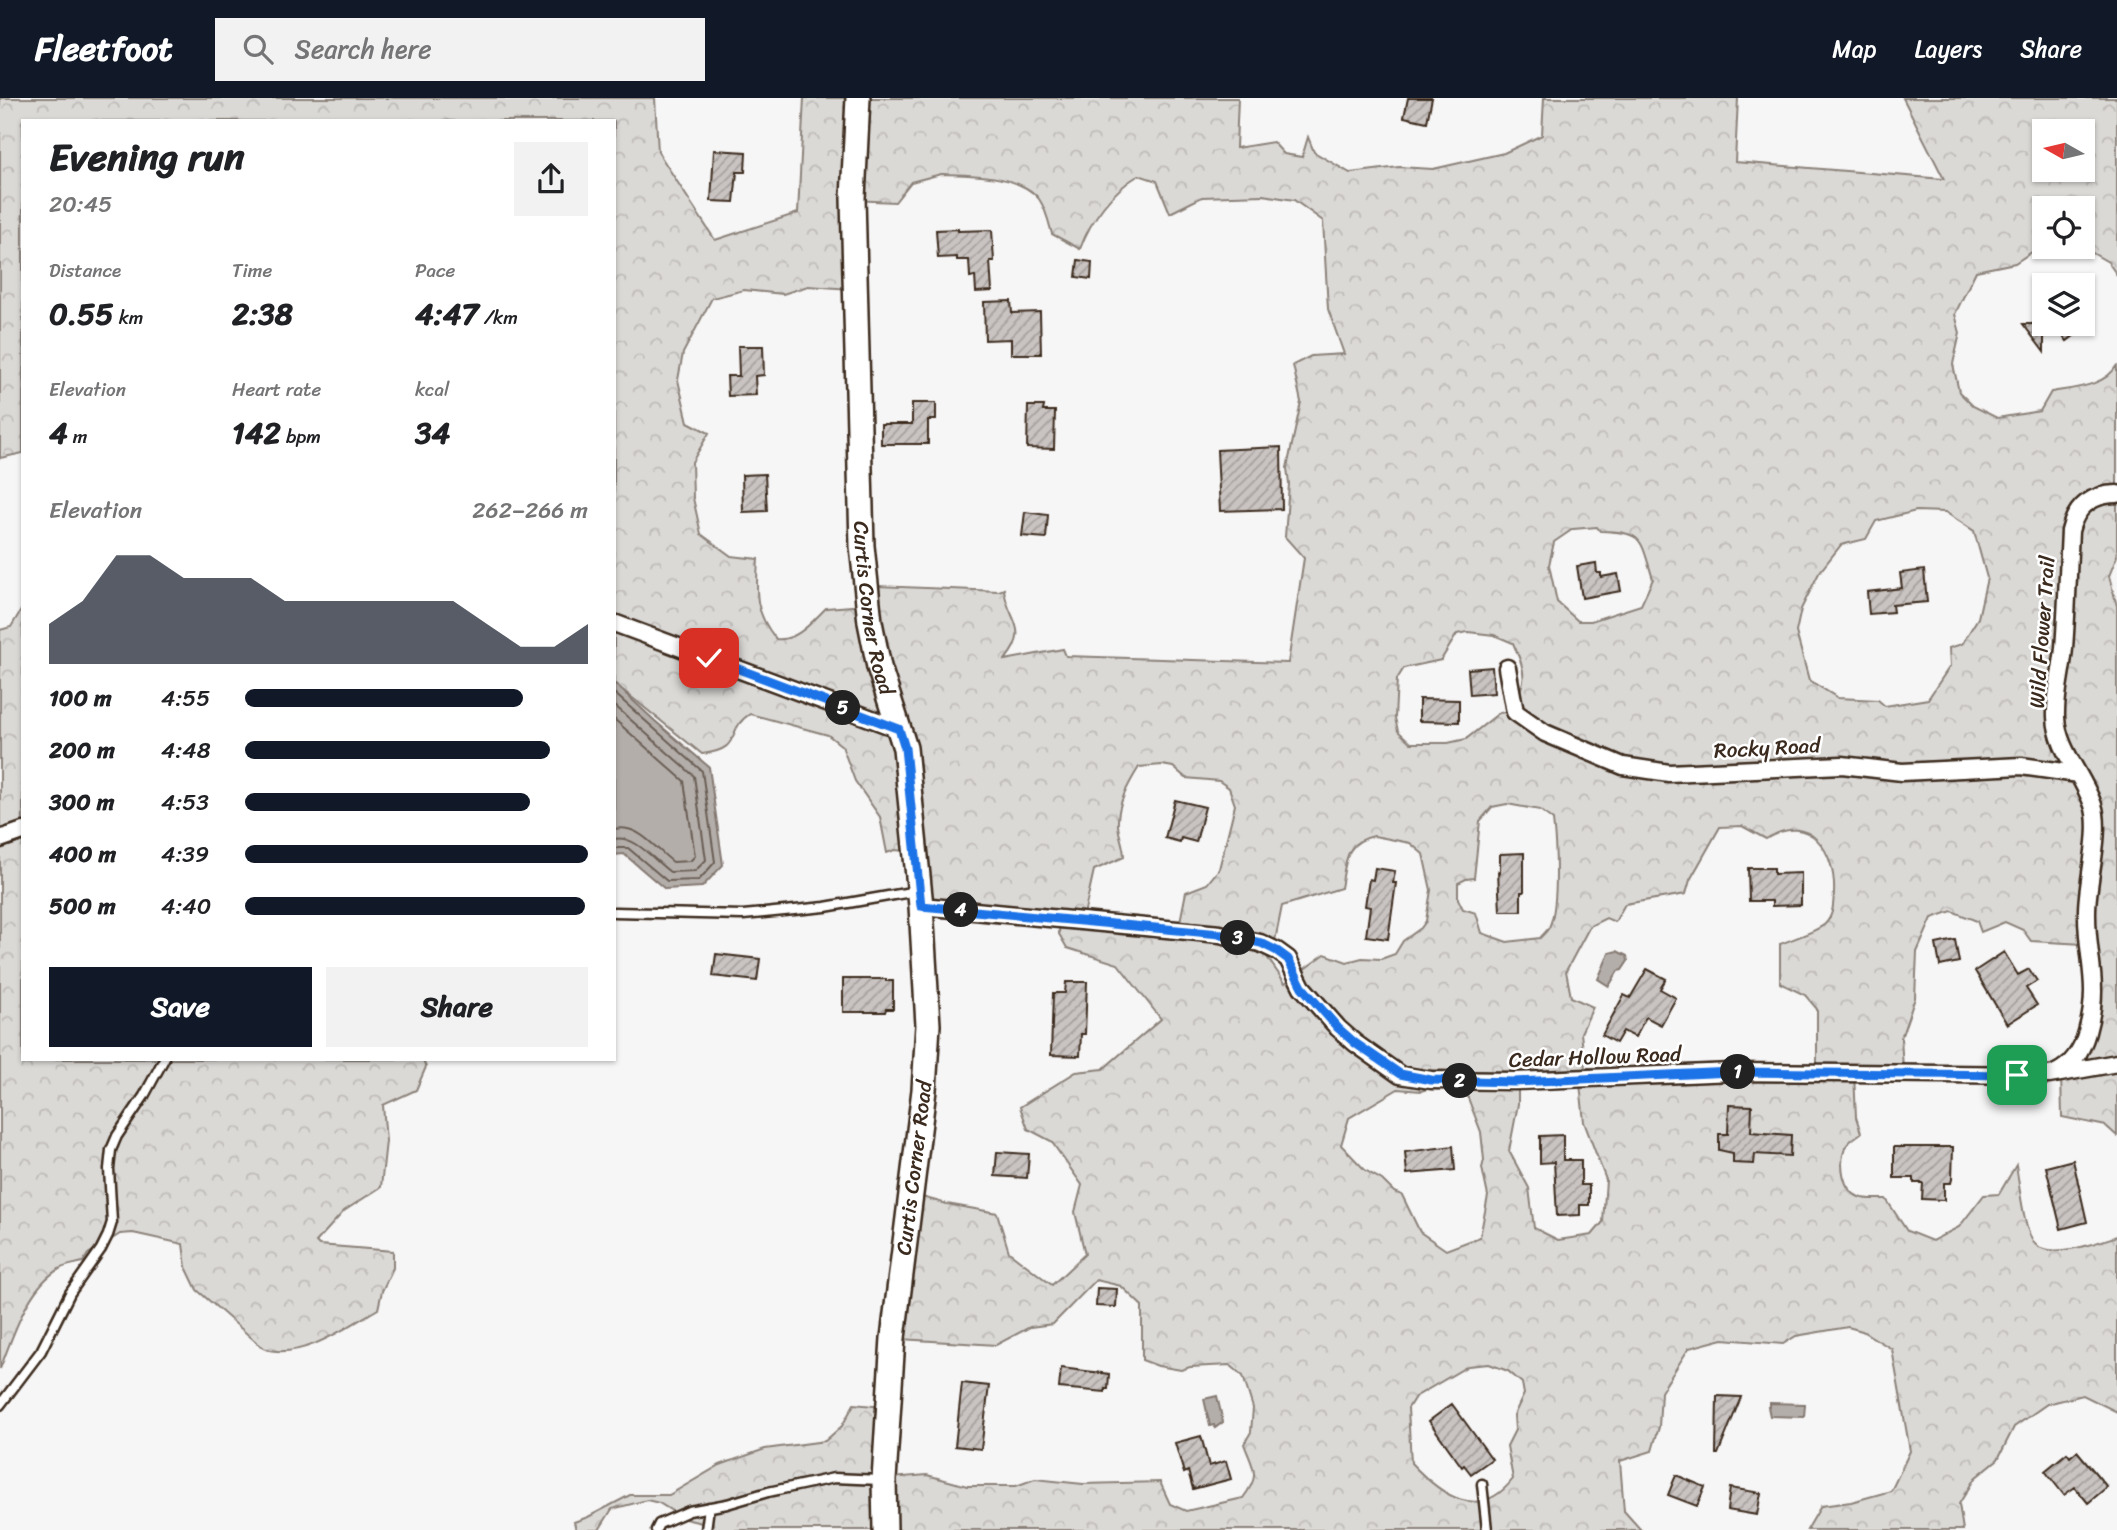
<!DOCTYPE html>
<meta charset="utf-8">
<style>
:root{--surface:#fff;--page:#f2f2f2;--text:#202124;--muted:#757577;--accent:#111827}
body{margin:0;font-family:Sriracha,sans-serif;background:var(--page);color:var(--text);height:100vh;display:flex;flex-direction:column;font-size:26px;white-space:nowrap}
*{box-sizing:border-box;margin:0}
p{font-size:23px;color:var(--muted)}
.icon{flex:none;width:38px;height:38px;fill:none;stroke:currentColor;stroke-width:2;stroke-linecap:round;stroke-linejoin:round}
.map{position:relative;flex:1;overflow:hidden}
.drawer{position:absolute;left:21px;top:21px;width:595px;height:942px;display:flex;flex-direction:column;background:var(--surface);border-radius:0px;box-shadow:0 2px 5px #0004}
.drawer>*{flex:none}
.needle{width:46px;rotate:278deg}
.buttons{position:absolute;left:2032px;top:21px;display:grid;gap:14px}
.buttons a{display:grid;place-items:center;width:63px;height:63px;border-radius:0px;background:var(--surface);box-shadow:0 2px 5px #0004;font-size:35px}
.pin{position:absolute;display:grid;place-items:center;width:60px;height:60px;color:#fff;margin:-30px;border-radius:14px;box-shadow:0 4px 10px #0006}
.km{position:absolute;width:35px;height:35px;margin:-18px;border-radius:50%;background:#222;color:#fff;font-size:19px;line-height:35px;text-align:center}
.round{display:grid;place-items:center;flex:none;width:74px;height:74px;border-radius:0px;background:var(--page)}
.summary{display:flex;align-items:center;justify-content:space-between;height:119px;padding:0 28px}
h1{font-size:38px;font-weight:700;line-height:52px}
.figures{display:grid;grid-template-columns:repeat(3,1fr);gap:10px;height:119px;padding:7px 28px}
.figures div{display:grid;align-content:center}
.figures b{font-size:30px;font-weight:700}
.figures small{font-size:19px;font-weight:400}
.figures p{font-size:19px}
.chart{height:196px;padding:14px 28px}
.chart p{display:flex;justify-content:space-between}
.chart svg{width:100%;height:126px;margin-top:7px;fill:var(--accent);opacity:.7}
.cta{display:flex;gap:14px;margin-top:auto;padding:14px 28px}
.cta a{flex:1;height:80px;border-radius:0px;background:var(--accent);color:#fff;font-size:28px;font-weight:700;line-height:80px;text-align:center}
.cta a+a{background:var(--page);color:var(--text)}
ul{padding:0 28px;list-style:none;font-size:23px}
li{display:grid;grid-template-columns:112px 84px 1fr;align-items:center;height:52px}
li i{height:18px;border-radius:9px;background:var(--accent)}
header{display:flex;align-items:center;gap:42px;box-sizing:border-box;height:98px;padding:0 35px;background:var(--accent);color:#fff}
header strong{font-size:33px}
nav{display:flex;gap:38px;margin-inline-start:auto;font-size:24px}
.search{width:490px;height:63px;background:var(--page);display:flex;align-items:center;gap:18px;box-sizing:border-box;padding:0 24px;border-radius:0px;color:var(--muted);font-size:26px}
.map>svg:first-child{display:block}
</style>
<header>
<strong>Fleetfoot</strong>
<div class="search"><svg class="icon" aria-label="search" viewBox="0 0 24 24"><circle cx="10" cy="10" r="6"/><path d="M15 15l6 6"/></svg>Search here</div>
<nav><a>Map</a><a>Layers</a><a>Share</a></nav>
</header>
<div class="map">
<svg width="2117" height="1432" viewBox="0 0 2117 1432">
<defs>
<pattern id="forest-crowns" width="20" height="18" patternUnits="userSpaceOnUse" patternTransform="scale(1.75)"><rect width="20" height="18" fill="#dbd9d6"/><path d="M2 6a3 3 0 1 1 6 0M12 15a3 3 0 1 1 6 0" fill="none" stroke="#bdbab7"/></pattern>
<pattern id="building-hatch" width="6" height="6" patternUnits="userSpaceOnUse" patternTransform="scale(1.75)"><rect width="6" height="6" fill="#c9c3c1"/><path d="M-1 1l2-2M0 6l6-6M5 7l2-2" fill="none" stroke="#a49f9c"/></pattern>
</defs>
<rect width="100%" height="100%" fill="#f7f6f6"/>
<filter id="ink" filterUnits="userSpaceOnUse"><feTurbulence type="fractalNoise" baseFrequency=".0143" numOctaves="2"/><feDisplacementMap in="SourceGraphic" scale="14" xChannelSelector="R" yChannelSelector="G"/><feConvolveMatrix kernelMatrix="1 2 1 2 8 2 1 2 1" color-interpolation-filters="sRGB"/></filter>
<g filter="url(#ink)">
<path fill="url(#forest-crowns)" stroke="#8b827a" stroke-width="2" fill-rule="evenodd" d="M0,0H655L658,54L715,142L798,115L804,0H1238L1236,50L1273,44L1284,56L1302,59L1308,39L1314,54L1350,75L1399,69L1433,71L1504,55L1542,37L1544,0H1738L1735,64L1944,81L1903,0H2117V177L2108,164L2082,149V110H2044V149H2050L2032,154L2015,165L1976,173L1955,216L1960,235L1953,266L1959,294L1973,308L1997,320L2040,313L2051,294C2073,290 2105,289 2117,267V458L2109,478L2117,508V1038L2106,1028L2062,1019L2061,975L2090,911L2083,846L2031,843L2023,832L2005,824L1981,834L1977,823L1952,813L1932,820L1917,854L1915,900L1901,940L1903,970L1854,976L1856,1019L1861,1035C1856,1039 1848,1043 1845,1050C1839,1065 1842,1092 1859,1099C1867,1102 1878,1101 1886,1101L1907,1133L1932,1143L1959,1129L1984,1097L1999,1096L2016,1067C2019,1084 2024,1137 2036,1147C2053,1161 2099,1144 2117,1138V1314L2083,1297L2047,1306L2014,1329L1998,1361L1975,1380L1959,1406L1963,1432H1807L1821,1408L1851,1404L1891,1393L1910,1353L1892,1251L1862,1233L1848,1229L1796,1238L1783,1246L1723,1241L1689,1250L1661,1294L1659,1329L1652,1353L1620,1363L1624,1413L1641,1432H717L706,1426L685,1421L659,1405L647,1402L612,1411L599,1432H576L574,1424L588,1419L630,1397H669L720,1367L765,1351L825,1343L842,1328L854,1306L893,1310L892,1380L927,1377L967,1388H1016L1035,1381L1083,1386L1160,1384L1170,1406L1186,1413L1243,1400C1261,1376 1254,1373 1244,1346L1251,1334L1253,1310L1243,1278L1230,1267L1190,1269L1181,1272L1158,1268L1142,1262V1208L1121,1188L1096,1182L1053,1226L1030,1229L996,1247L901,1241L915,1097L947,1106L997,1115L1009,1154L1052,1187L1085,1156L1075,1114L1082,1087L1051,1043L1028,1031L1020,1009L1076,974L1103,971L1161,921L1118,866L1067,850L1059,836L1060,819L1057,815L930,801L923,755L895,752L887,755L880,719L855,683L842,648L828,637L750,616C724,632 745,651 702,656L614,585V23H23V355L0,360ZM2044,33H2082V72H2044ZM941,76C969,77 1020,76 1039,101C1046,111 1049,125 1052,136L1080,151C1091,121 1112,93 1139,77L1157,83L1170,115L1202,99L1263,97L1294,102L1323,123L1328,211L1344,256L1311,258L1293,267L1301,304L1287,370L1289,386L1285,439L1304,460L1288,565L1066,558L1063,551L1005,562C1032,529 1007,523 1004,491L999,493L877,488L865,507L826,510C812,524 796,544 776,541C754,514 756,495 758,461L731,458L701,436L693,400L692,364L709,335L688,324L678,282L683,255L712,200L744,192L783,196L808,188L851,191L852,102L895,104L911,84ZM1916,413L1945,414L1974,433L1987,480L1978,520L1962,546L1949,550L1950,568L1928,601L1885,608L1878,602L1838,600L1809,582L1796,534L1801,511L1819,475L1841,447L1866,441L1876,423ZM1597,429L1600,433C1645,434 1640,441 1653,481L1641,507L1591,523H1578L1557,504L1549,467L1554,444L1573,431ZM1468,534L1494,537L1513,545C1527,577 1529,584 1506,614L1499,615L1466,641L1448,645H1411L1398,633L1395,620L1397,581L1404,570L1441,562L1457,536ZM1162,667L1173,669L1186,680L1219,683L1229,690L1235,707L1219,771L1207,786L1186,794L1179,829L1084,817L1094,772L1124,759C1124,747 1118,736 1118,726C1117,706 1129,685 1139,669ZM1507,706L1540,712L1553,722C1556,746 1559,805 1550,827C1549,832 1543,836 1540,840L1507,844L1482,835L1476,815L1463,811L1458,801V785L1466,781L1474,780L1480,723L1492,709ZM1742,728L1766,741C1810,713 1836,754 1834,795C1833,806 1834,817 1825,826C1816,834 1792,841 1780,846V885L1805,897L1817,911V970H1585L1581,935L1593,909L1571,899L1566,873L1590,828L1606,820L1615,824L1625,806L1686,796L1690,782L1720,729ZM1374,738L1410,745L1423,756L1431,792L1426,823L1421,830L1403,843L1395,856L1381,861L1362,860L1347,864L1325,856L1285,885L1267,859L1275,843L1282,808L1341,790C1346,764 1344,744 1374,738ZM1575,972L1579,976L1584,1024L1606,1082L1603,1124L1592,1137L1558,1142L1534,1130L1529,1090L1509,1053L1518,1006V977L1526,974ZM1458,981L1463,987L1481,1034L1484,1062L1482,1070L1488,1098L1480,1139L1446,1152L1420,1134L1402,1097L1394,1094L1382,1082L1365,1072L1341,1047L1349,1020L1398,991L1421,993ZM1489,1266L1508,1273L1522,1285L1524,1296L1514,1317L1515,1332L1507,1348L1513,1381C1479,1425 1441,1397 1411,1365L1408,1310L1415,1299L1468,1268Z
M23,509V961H422L426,969L416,992L383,1007L386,1043L381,1089L344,1113L316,1144L319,1147L393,1153V1170L382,1193L378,1211C347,1229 299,1264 263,1250L197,1192L186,1169L183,1146L133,1135L120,1136L88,1156L83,1164C76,1166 68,1167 61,1170C28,1187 13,1238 0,1271V532L11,529Z"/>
<path fill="#b4aeaa" stroke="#847972" stroke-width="2" d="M614,585L655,623L709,669L723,767L702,789L665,791L624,756L614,757Z
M1617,853L1627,858L1628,863L1622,872L1618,873L1609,888L1598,881L1609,855Z
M1217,1298L1223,1324L1215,1330L1214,1327L1210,1328L1204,1301Z
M1770,1305L1805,1306L1804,1319L1770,1318L1768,1309H1770Z"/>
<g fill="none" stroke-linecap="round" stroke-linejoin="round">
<path stroke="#6b5f56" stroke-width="2" d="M614,595L702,673L715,764L699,782L667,783L628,750H614
M614,607L694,678L706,762L695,773L670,774C653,762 636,737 614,741
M614,621L684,683L695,758L690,763L673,764C654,750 640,726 614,731"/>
</g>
<path fill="url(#building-hatch)" stroke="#3b2a1e" stroke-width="2" d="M1408,0H1432L1427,24L1404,19Z
M714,52L746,54L745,74H737L734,104L711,103Z
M958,131V133L992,132L994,163H990L992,193L976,194L975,178L970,179L969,162H957V159L938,160L936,132Z
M1078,162L1092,164L1091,181L1076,179Z
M1011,203L1012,215L1040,214L1041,256H1011V241L985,242L984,204Z
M2044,217V226H2090L2067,243L2057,230L2044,239V254L2023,226H2032Z
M738,248H763L764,277L755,278L756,297L728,298L727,278H739Z
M912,305H936V322H928V346H881V326H912Z
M1028,308H1044L1043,313H1055L1054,351L1027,350Z
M1281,349L1282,411L1220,413L1217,352Z
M765,376L767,413L743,414L742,377Z
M1025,414L1048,417L1046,440L1022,438Z
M1596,465L1597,475H1601V479L1618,476L1621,493L1582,500L1577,468Z
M1924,472L1927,504L1892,507L1893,514L1869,516L1867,494L1902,490L1900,475Z
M1492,569L1494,595L1470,597L1468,571Z
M1419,601L1459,602V624L1419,623Z
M1175,702L1205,709L1196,744L1181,740L1180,744L1165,740Z
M1524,755V794H1521V813H1500L1498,774L1500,775V756Z
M1375,770L1395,773L1393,785H1396L1388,841L1366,838L1370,809L1365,808L1369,781L1373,782Z
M1748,770H1774V776L1801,775V807L1772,808V803H1749Z
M1955,842L1959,864L1940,868L1936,846Z
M2004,854L2018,877L2029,871L2037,883L2026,890L2037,907L2007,926L1975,873Z
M716,856L760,861L757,883L713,878Z
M1647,871L1666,881L1660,891L1676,900L1661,927L1646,919L1635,939L1623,933L1616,945L1602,937L1624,897L1630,900Z
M843,881H886V883H893V911H886L885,914H843Z
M1066,884H1087L1085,936H1081L1080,958L1051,957L1053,895H1065Z
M1729,1007L1752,1008L1751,1034L1791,1037L1790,1058L1755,1056L1754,1066L1733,1065V1055L1719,1052V1036H1728Z
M1563,1037V1062H1581V1087H1589V1107H1580V1117L1557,1118L1554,1064L1540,1065V1038Z
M1453,1048L1455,1072L1407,1076L1405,1054Z
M1894,1049H1953L1952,1081L1951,1085H1944V1102L1922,1101L1923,1085H1914V1080H1894Z
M997,1054L1029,1056L1027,1080L995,1078Z
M2073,1062L2087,1124L2061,1131L2046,1069Z
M1097,1190L1117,1191L1116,1209L1096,1208Z
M1061,1270L1109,1276L1108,1291H1105V1294L1059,1290Z
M962,1285L989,1288L981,1351L955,1348Z
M1717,1298L1741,1299L1718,1356H1716Z
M1452,1306L1492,1361L1471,1376L1464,1367L1462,1369L1429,1323Z
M1201,1338L1209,1368L1226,1363L1231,1381L1193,1391L1188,1373L1184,1375L1175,1345Z
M2077,1353L2107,1389L2088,1405L2075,1389L2064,1397L2045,1373L2067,1355L2070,1359Z
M1676,1377L1705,1389L1697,1408L1668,1397Z
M1730,1390L1761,1395L1757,1417L1727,1412Z"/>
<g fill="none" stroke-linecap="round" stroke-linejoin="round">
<g stroke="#3b2a1e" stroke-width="13">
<path id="lane" d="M614,814L743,817L825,809L917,793
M0,1307L41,1253L70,1195L101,1151L108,1137L112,1124L109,1071L111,1052L117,1038L144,998L164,961
M1482,1386L1487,1432
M656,1432L659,1426L689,1413L727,1406L768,1394L834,1380L881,1382
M706,1432L709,1409"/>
</g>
<g stroke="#3b2a1e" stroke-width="21">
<path id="street" d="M614,525L899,631
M1507,570L1515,614L1545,635L1623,668L1669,675L1842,667L1902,674L2021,668L2078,676
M0,741L23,733
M921,808L1220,836L1260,845L1277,853L1288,861L1302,889L1338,930L1355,945L1400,977L1431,982L1514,983L1732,974L2049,977L2117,965
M2056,975C2073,967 2082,952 2087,934C2101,886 2086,859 2087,813C2087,783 2102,733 2093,707C2083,677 2057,651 2056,619C2055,596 2062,573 2064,550C2067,511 2068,472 2070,433C2076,408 2092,396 2117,396"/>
</g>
<g stroke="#3b2a1e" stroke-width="28">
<g id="secondary">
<path id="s1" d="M858,0L853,100L862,448L870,524L879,569L905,650L921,808L928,927L924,992L893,1240L884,1382L885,1432"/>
</g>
</g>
<use href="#lane" stroke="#fff" stroke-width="8"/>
<use href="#street" stroke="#fff" stroke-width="16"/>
<use href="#secondary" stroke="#fff" stroke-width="23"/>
</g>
</g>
<g fill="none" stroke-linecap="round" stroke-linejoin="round" filter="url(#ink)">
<g stroke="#fff" stroke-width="14">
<path id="route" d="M709,560L899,631L905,650L921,808L1220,836L1261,845L1277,853L1288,861L1302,889L1338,930L1355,945L1400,976L1431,982L1514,984L1732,974L2017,977"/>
</g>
<use href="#route" stroke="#1a73e8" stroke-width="9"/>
</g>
<g text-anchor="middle" stroke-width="5" stroke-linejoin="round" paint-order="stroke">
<g font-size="21" fill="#3b2a1e" stroke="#fff">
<text dy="7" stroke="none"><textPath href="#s1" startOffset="511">Curtis Corner Road</textPath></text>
<text transform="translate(2042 534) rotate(-86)" y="7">Wild Flower Trail</text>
<text transform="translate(1767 650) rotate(-3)" y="7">Rocky Road</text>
<text transform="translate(1595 959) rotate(-2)" y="7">Cedar Hollow Road</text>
<text transform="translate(914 1070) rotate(-83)" y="7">Curtis Corner Road</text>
</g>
</g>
</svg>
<div class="buttons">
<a><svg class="needle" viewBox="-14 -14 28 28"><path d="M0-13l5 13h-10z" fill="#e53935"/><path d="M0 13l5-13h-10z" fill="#757577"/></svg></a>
<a><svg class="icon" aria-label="locate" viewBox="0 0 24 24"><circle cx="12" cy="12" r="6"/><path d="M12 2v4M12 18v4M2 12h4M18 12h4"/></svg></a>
<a><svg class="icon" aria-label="layers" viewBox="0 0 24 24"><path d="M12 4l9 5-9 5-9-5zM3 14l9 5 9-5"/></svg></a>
</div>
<div class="pin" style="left:2017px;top:977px;background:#1e9e55"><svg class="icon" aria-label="arrive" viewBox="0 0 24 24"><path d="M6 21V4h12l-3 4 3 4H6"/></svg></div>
<div class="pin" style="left:709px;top:560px;background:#d93025"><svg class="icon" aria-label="check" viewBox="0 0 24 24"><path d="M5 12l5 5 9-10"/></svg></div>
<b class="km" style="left:1738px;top:974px">1</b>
<b class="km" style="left:1460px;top:983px">2</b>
<b class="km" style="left:1238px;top:840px">3</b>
<b class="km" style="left:961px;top:812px">4</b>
<b class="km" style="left:843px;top:610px">5</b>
<section class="drawer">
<div class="summary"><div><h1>Evening run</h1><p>20:45</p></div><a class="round"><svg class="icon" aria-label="share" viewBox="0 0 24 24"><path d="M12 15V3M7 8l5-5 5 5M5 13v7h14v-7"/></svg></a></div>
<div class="figures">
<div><p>Distance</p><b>0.55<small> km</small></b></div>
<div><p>Time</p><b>2:38</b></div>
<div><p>Pace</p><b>4:47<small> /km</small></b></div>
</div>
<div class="figures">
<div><p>Elevation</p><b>4<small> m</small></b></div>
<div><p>Heart rate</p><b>142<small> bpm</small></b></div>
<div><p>kcal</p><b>34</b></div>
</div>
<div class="chart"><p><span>Elevation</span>262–266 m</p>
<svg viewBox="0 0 160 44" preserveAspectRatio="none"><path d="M0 44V30L10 22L20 6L30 6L40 14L50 14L60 14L70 22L80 22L90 22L100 22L110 22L120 22L130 30L140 38L150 38L160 30V44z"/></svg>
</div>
<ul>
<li><b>100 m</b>4:55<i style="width:81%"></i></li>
<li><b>200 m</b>4:48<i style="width:89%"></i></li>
<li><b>300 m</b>4:53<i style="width:83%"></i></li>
<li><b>400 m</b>4:39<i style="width:100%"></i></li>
<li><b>500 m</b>4:40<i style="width:99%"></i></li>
</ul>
<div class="cta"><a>Save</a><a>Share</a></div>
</section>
</div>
